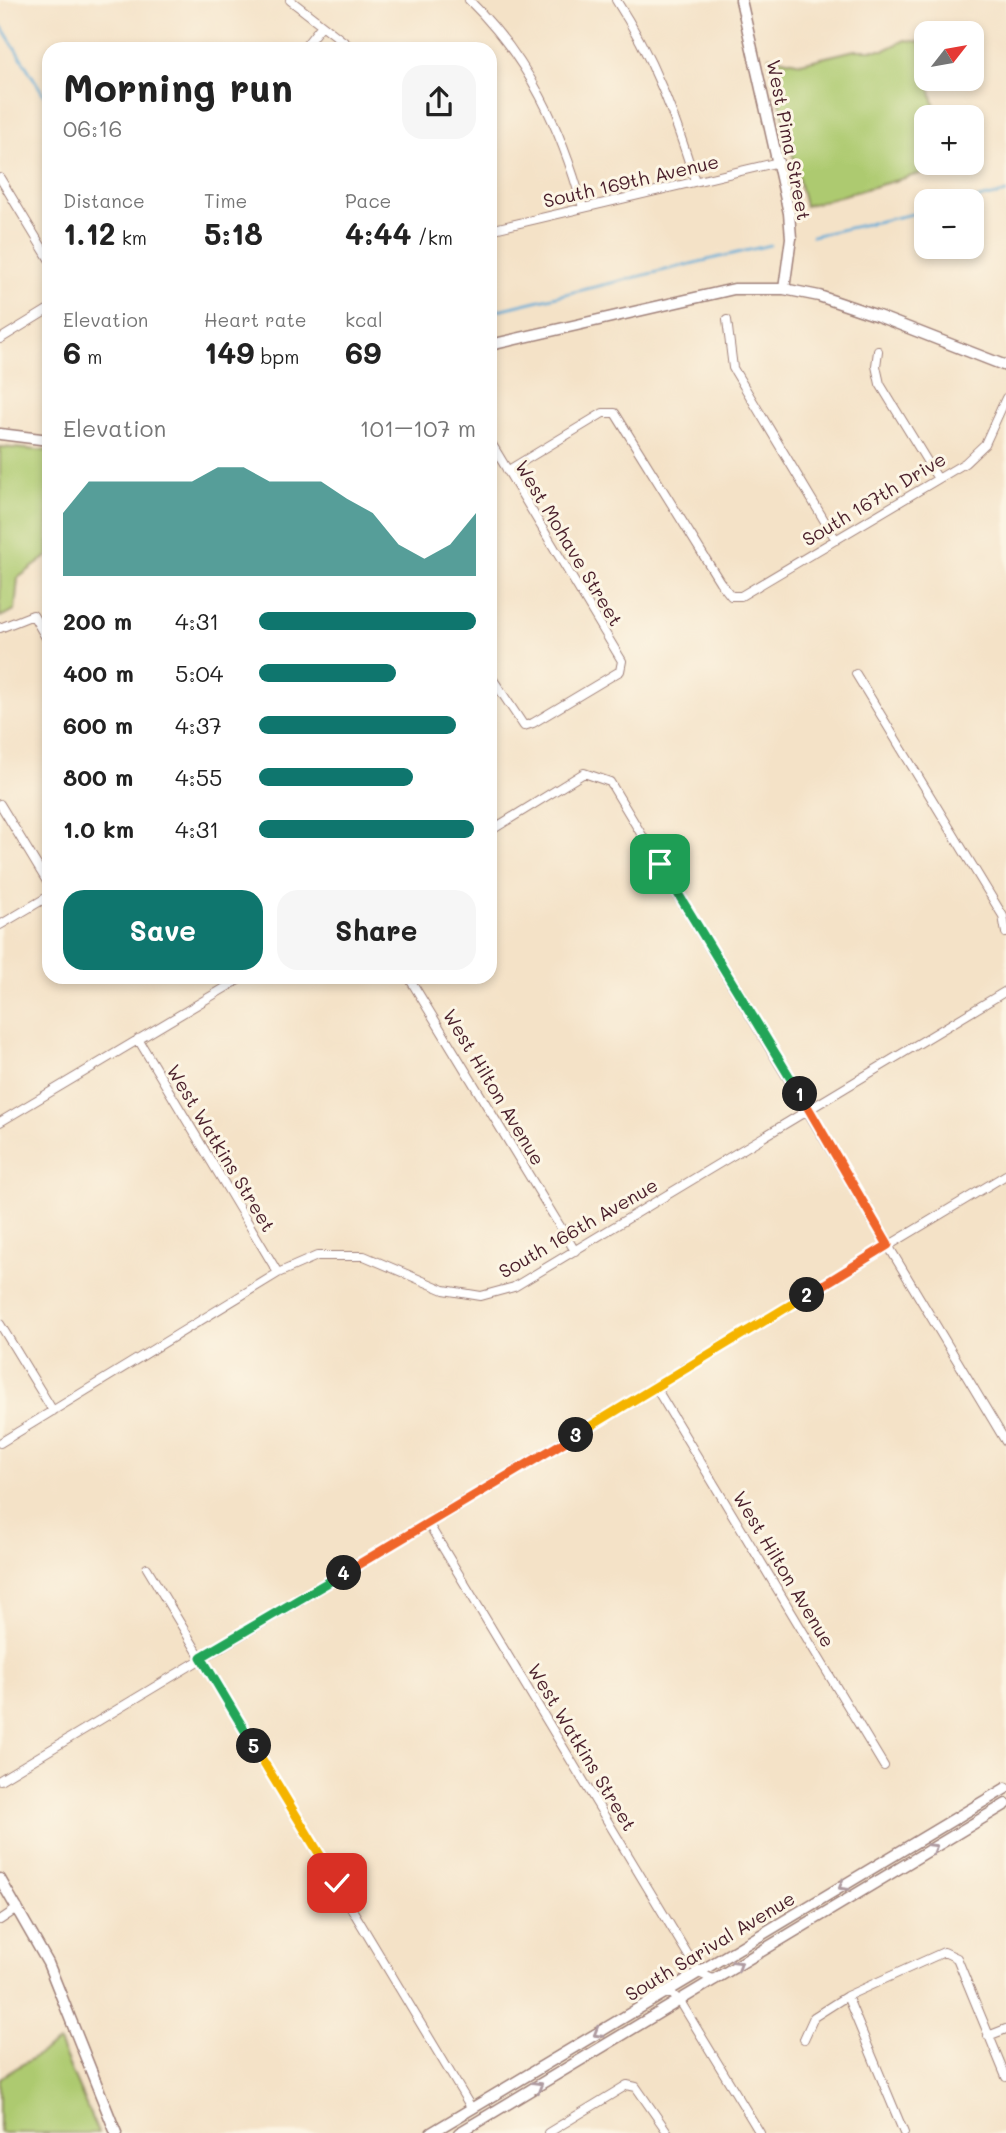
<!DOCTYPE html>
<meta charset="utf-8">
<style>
:root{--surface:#fff;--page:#f6f6f6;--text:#222;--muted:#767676;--accent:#0f766e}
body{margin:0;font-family:Mali,sans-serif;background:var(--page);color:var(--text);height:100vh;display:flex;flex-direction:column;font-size:26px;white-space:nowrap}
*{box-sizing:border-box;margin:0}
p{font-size:23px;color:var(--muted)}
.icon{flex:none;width:38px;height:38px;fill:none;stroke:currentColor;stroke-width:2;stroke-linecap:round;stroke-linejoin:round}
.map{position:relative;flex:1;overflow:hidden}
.sheet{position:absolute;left:42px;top:42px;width:455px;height:942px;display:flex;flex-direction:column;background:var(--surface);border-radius:21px;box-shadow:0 4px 10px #0003}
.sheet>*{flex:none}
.needle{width:46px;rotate:59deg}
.buttons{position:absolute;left:914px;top:21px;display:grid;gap:14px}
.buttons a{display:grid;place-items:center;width:70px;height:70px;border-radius:14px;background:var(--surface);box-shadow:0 4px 10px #0003;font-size:35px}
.pin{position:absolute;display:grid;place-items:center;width:60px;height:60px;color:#fff;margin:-30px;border-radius:14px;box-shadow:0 4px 10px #0006}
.km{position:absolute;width:35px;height:35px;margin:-18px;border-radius:50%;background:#222;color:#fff;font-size:19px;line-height:35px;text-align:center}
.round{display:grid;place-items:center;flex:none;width:74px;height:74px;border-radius:21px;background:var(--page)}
.summary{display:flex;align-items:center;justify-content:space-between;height:119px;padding:0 21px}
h1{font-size:38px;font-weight:700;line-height:52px}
.figures{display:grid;grid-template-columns:repeat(3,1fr);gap:10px;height:119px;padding:7px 21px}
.figures div{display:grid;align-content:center}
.figures b{font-size:30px;font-weight:700}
.figures small{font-size:19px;font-weight:400}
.figures p{font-size:19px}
.chart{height:196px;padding:14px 21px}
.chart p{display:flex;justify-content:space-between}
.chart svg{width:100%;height:126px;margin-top:7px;fill:var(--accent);opacity:.7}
.primary-button{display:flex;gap:14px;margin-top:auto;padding:14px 21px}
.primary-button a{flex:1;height:80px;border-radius:21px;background:var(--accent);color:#fff;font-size:28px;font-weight:700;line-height:80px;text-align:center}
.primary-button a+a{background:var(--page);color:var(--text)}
ul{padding:0 21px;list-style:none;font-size:23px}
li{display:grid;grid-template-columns:112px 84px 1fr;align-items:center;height:52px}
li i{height:18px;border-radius:9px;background:var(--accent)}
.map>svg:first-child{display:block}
</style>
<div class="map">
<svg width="1006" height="2133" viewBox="0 0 1006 2133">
<rect width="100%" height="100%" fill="#fcf5e5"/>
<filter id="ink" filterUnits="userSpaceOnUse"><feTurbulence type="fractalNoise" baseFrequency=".0143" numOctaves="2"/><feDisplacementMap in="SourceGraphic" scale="14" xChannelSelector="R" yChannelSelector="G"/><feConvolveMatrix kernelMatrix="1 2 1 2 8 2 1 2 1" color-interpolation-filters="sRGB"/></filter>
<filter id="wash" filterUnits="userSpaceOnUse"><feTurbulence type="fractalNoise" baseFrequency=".00686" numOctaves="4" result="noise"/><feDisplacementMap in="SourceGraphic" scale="28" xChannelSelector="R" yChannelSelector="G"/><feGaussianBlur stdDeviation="1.57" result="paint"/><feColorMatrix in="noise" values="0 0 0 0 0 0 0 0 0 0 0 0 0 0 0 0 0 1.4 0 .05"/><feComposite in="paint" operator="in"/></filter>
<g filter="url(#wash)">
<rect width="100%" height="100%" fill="#f4e2c7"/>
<path fill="#adca70" stroke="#7c744e" stroke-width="2" d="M905,40L920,42L937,117H926V163H939L933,170L805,206L769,56L801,63L855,50H885Z
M0,447L49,451L48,556L18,578L15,610L0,617Z
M59,2042L98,2133H0V2078Z"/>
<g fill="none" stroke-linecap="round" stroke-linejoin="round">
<path stroke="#5eaad7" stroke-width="2.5" d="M0,24L49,103
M969,201L1006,193
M812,236L926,211
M490,312L770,245"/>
</g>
</g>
<g filter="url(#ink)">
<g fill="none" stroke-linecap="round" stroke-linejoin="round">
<g stroke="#9f8079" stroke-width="10">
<path id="street" d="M290,0L353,49
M469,0C529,59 561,128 583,208
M616,0C653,57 675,116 695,181
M303,49L322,25
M0,178L49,259
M490,230L779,162
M727,320L733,368L836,540
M0,339L49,309
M878,351L876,366L880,384L938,479
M490,441L622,661L620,671L533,723L524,726L490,675
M507,471L603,413H615L720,582L731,596H741L965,463L985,444L1006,398
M0,628L33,615L49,643
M856,674L1003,916L1006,933
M0,804L49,885
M490,831L584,773L610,782L1006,1442
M0,925L49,896
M408,976L575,1251
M138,1039L278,1273
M0,1122L245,976
M0,1324L53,1411
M656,1388L884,1766
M0,1443L278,1273L317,1256H364L444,1290L481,1296L514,1287L1006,991
M428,1523L699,1973L715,1980
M147,1568L472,2109
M0,1780L1006,1175
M0,1920L18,1908
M666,1994H672L680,2001L760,2133
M847,1996L904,2133
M988,2036L1006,2029
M804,2039L814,2017L847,1996L944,1952L957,1958L1006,2077
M548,2133L627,2085L636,2087L668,2133"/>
</g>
<g stroke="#9f8079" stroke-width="13">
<path id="secondary" d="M741,0L789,213L791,238L784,289
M490,345L734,289H784L819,296L878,316L1006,366
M0,434L49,440
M0,1879L48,1963L116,2133
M431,2133L1006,1788
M459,2133L1006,1804"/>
</g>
<use href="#street" stroke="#fff" stroke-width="8"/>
<use href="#secondary" stroke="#fff" stroke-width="10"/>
</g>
<defs><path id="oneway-chevron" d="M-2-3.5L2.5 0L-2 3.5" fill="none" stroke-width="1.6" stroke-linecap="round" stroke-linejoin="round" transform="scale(1.75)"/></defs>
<g stroke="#ae9aa0">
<use href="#oneway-chevron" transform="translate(933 1848) rotate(-31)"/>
<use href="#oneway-chevron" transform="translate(843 1886) rotate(149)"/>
<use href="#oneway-chevron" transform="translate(738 1965) rotate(-31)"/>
<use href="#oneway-chevron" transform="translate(598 2033) rotate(149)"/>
<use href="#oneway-chevron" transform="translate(538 2086) rotate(-31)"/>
</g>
</g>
<g fill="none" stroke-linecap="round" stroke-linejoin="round" filter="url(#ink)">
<g stroke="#fff" stroke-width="14">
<path id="split-1" d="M660,864L800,1094"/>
</g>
<g stroke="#fff" stroke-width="14">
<path id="split-2" d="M800,1094L888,1245L807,1295"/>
</g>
<g stroke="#fff" stroke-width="14">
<path id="split-3" d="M576,1435L807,1295"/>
</g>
<g stroke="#fff" stroke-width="14">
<path id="split-4" d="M344,1573L576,1435"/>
</g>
<g stroke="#fff" stroke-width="14">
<path id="split-5" d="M254,1746L201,1657L344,1573"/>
</g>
<g stroke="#fff" stroke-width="14">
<path id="split-6" d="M254,1746L337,1883"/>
</g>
<use href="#split-1" stroke="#22a559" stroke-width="9"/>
<use href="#split-2" stroke="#f0652b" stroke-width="9"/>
<use href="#split-3" stroke="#f5b400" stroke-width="9"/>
<use href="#split-4" stroke="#f0652b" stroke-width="9"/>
<use href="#split-5" stroke="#22a559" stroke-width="9"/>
<use href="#split-6" stroke="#f5b400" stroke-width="9"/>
</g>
<g text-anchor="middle" stroke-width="6" stroke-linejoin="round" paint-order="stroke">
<g font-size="19" fill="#4a1f2b" stroke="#fcf5e5">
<text transform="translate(789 140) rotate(79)" y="7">West Pima Street</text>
<text transform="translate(631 181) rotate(-13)" y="7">South 169th Avenue</text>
<text transform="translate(874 499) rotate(-31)" y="7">South 167th Drive</text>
<text transform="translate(569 543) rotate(59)" y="7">West Mohave Street</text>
<text transform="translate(494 1087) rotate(59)" y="7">West Hilton Avenue</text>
<text transform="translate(221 1148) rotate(59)" y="7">West Watkins Street</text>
<text transform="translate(578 1228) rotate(-30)" y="7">South 166th Avenue</text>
<text transform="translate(784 1569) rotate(59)" y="7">West Hilton Avenue</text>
<text transform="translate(582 1747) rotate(59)" y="7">West Watkins Street</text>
<text transform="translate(710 1946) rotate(-31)" y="7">South Sarival Avenue</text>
</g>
</g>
</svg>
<div class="buttons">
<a><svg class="needle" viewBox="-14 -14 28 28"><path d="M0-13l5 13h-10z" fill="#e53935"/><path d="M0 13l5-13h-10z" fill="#767676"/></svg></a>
<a>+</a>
<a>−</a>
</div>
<div class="pin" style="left:660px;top:864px;background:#1e9e55"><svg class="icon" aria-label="arrive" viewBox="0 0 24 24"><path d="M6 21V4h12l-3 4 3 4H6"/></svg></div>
<div class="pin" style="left:337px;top:1883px;background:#d93025"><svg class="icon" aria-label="check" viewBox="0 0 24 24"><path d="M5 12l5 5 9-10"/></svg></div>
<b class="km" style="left:800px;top:1094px">1</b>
<b class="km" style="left:807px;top:1295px">2</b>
<b class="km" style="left:576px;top:1435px">3</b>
<b class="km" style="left:344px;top:1573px">4</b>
<b class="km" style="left:254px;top:1746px">5</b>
<section class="sheet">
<div class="summary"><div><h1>Morning run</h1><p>06:16</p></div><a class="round"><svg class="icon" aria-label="share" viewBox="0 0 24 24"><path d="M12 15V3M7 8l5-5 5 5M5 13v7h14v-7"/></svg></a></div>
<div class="figures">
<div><p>Distance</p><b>1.12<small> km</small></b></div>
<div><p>Time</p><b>5:18</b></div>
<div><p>Pace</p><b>4:44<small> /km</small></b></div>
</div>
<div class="figures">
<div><p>Elevation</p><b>6<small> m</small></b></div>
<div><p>Heart rate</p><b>149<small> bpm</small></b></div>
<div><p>kcal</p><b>69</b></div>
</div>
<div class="chart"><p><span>Elevation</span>101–107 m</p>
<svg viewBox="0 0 160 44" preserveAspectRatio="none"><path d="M0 44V22L10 11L20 11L30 11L40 11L50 11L60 6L70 6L80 11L90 11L100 11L110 17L120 22L130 33L140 38L150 33L160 22V44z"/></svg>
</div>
<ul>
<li><b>200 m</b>4:31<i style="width:100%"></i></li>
<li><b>400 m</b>5:04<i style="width:63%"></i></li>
<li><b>600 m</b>4:37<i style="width:91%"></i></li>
<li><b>800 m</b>4:55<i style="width:71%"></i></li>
<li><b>1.0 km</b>4:31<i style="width:99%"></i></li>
</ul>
<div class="primary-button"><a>Save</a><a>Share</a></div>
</section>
</div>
